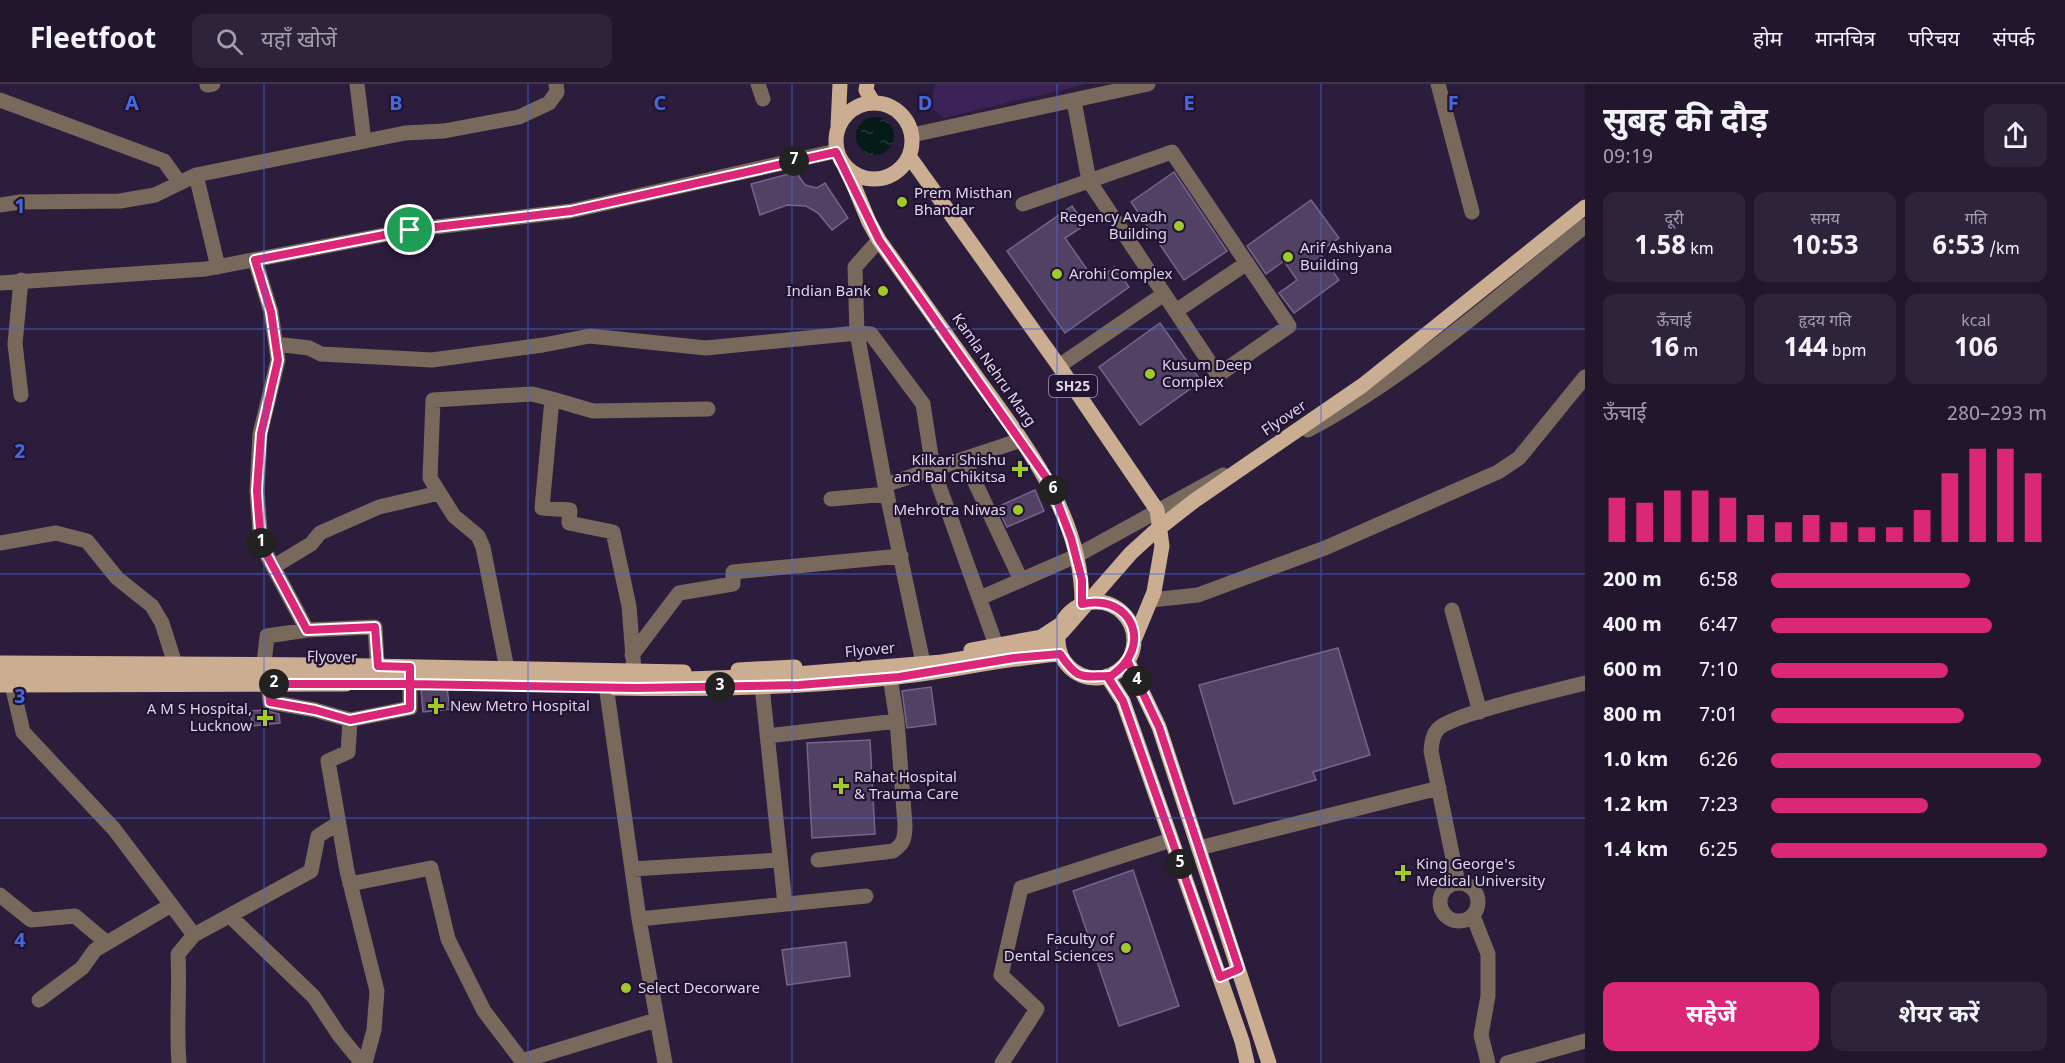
<!DOCTYPE html>
<html lang="hi">
<meta charset="utf-8">
<style>
:root{--surface:#21162e;--page:#2d233a;--text:#f1f3f6;--muted:#a29faa;--line:#3e354a;--accent:#db2777}
body{margin:0;font-family:Georgia,"Noto Sans Devanagari",serif;background:var(--page);color:var(--text);height:100vh;display:flex;flex-direction:column;font-size:22px;white-space:nowrap}
*{box-sizing:border-box;margin:0}
p{font-size:20px;color:var(--muted)}
.icon{flex:none;width:33px;height:33px;fill:none;stroke:currentColor;stroke-width:2;stroke-linecap:round;stroke-linejoin:round}
.map{position:relative;flex:1;overflow:hidden}
.sheet{display:flex;flex-direction:column;background:var(--surface);width:480px}
.sheet>*{flex:none}
.pin{position:absolute;display:grid;place-items:center;width:51px;height:51px;color:#fff;margin:-26px;border:3px solid #fff;border-radius:50%;box-shadow:0 2px 6px #0007}
.km{position:absolute;width:30px;height:30px;margin:-15px;border-radius:50%;background:#222;color:#fff;font-size:16px;line-height:30px;text-align:center}
.round{display:grid;place-items:center;flex:none;width:63px;height:63px;border-radius:12px;background:var(--page)}
.summary{display:flex;align-items:center;justify-content:space-between;height:102px;padding:0 18px}
h1{font-size:33px;font-weight:700;line-height:45px}
.metrics{display:grid;grid-template-columns:repeat(3,1fr);gap:9px;height:102px;padding:6px 18px}
.metrics div{display:grid;align-content:center;border-radius:12px;background:var(--page);text-align:center}
.metrics b{font-size:26px;font-weight:700}
.metrics small{font-size:16px;font-weight:400}
.metrics p{font-size:16px}
.chart{height:168px;padding:12px 18px}
.chart p{display:flex;justify-content:space-between}
.chart svg{width:100%;height:108px;margin-top:6px;stroke:var(--accent);stroke-width:6}
.primary-button{display:flex;gap:12px;margin-top:auto;padding:12px 18px}
.primary-button a{flex:1;height:69px;border-radius:12px;background:var(--accent);color:#fff;font-size:24px;font-weight:700;line-height:69px;text-align:center}
.primary-button a+a{background:var(--page);color:var(--text)}
ul{padding:0 18px;list-style:none;font-size:20px}
li{display:grid;grid-template-columns:96px 72px 1fr;align-items:center;height:45px}
li i{height:15px;border-radius:8px;background:var(--accent)}
header{display:flex;align-items:center;gap:36px;box-sizing:border-box;height:84px;padding:0 30px;background:var(--surface);border-bottom:2px solid var(--line)}
header strong{font-size:28px}
nav{display:flex;gap:33px;margin-inline-start:auto;font-size:21px}
.search{width:420px;height:54px;background:var(--page);display:flex;align-items:center;gap:15px;box-sizing:border-box;padding:0 21px;border-radius:12px;color:var(--muted);font-size:22px}
main{display:flex;flex:1;min-height:0}
.map>svg:first-child{display:block}
</style>
<header>
<strong>Fleetfoot</strong>
<div class="search"><svg class="icon" aria-label="search" viewBox="0 0 24 24"><circle cx="10" cy="10" r="6"/><path d="M15 15l6 6"/></svg>यहाँ खोजें</div>
<nav><a>होम</a><a>मानचित्र</a><a>परिचय</a><a>संपर्क</a></nav>
</header>
<main>
<div class="map">
<svg width="1585" height="979" viewBox="0 0 1585 979">
<defs>
<pattern id="water-ripples" width="26" height="14" patternUnits="userSpaceOnUse" patternTransform="scale(1.5)"><rect width="26" height="14" fill="#051b18"/><path d="M2 4q2-2 4 0t4 0M15 11q2-2 4 0t4 0" fill="none" stroke="#293b3a"/></pattern>
</defs>
<rect width="100%" height="100%" fill="#2c1d3d"/>
<path fill="#3c2257" d="M935,0H1087L943,34L931,23Z"/>
<path fill="url(#water-ripples)" d="M856 52a19 19 0 1 1 38 0a19 19 0 1 1-38 0Z"/>
<path fill="#514265" stroke="#75658b" stroke-width="1.5" d="M796,88L805,101L817,104L825,99L848,134L832,146L818,129L806,122L787,121L760,131L751,100Z
M1174,88L1227,167L1184,196L1131,118Z
M1311,116L1339,154L1319,168L1339,196L1294,229L1279,209L1297,196L1284,177L1266,190L1247,162Z
M1072,122L1085,141L1065,154L1095,197L1115,183L1129,203L1065,249L1007,167Z
M1160,239L1201,297L1140,341L1099,283Z
M1035,406L1044,427L1007,443L997,423Z
M1338,564L1370,671L1313,688L1316,696L1234,720L1199,601Z
M931,603L936,640L907,644L902,607Z
M447,604L450,625L423,628L421,606Z
M264,626L279,630L280,639L252,642L251,627Z
M870,656L875,750L812,754L807,659Z
M1133,786L1179,922L1119,942L1073,807Z
M846,858L850,892L787,901L782,866Z"/>
<g fill="none" stroke-linecap="round" stroke-linejoin="round">
<path stroke="#78695c" stroke-width="15" d="M357,0L364,57
M758,0L763,15
M1438,0L1472,128
M207,1L213,0
M0,16L164,77L179,98
M912,51L1148,0
M196,91L218,183
M1023,120L1172,68L1289,242L1218,291L1089,97L1074,17
M0,121L20,118L120,117L155,111L196,91L405,49L444,47L519,33L549,19L557,8L556,0
M879,156L855,183L857,249L885,401L925,588
M255,176L271,228L278,276L260,350L257,407L261,460L307,546
M0,199L206,185L410,146L571,127L836,67
M1176,227L1247,179
M276,260L309,264L321,270L432,276L543,261L590,252L706,264L857,249L871,250L923,320L933,385L996,561
M1059,282L1164,210
M21,311L15,260L21,196
M1308,346C1409,292 1496,214 1585,142
M964,375L1021,496
M885,401L1021,356
M831,415L887,410
M0,459L56,449L87,457L117,494L152,522L162,539L175,580
M273,483L311,460L320,449L379,423L439,409
M980,514L1076,472L1223,391
M1151,516L1198,511L1325,464L1498,388L1519,374L1585,293
M1452,526L1480,628
M632,571L679,509L733,500V488L901,472
M264,580L267,552L307,546L375,543L378,594
M507,585L483,463L478,452L454,432L430,394L433,316L532,310L552,315
M604,587L639,835L665,979
M890,593L897,637
M635,599L629,522L613,448L569,439L570,426L542,424L552,315L593,327L708,325
M268,600L270,618L315,626L350,636
M12,601L23,648L114,745L194,851
M762,602L785,820
M767,652L897,637L905,741C905,753 904,760 893,767L818,776
M1199,764L1439,704
M632,785L780,776
M1440 818a19 19 0 1 1 38 0a19 19 0 1 1-38 0Z
M1458,799L1431,667C1432,659 1432,652 1438,645C1452,630 1558,606 1585,599
M350,800L431,784L448,855L484,927L522,977L656,936
M0,811L31,836L75,832L107,859
M230,832L314,913L339,951L362,979
M1473,832L1488,870V912L1481,951L1488,979
M639,835L866,812
M39,916L82,884L95,866L171,821
M179,979C176,942 180,907 178,870L194,851L311,787L318,752L337,740
M365,979L374,946L377,907L347,787L328,677L348,668L350,636L410,624V583
M1002,979L1037,925L1001,891L1021,804L1171,756
M1507,979L1585,957"/>
<path stroke="#cbad92" stroke-width="15" d="M867,0L866,6L873,18
M836 57a38 38 0 1 1 76 0a38 38 0 1 1-76 0Z
M838,42L840,0
M909,72L1059,282L1157,426L1162,462L1154,508L1135,554
M847,85L869,138L879,156C911,201 943,246 975,291C1024,359 1083,432 1082,520
M1058 556a38 38 0 1 1 76 0a38 38 0 1 1-76 0Z
M971,566L1041,553L1061,540
M1128,578L1159,643L1269,979
M0,579L320,581L684,588
M738,586L795,583
M1107,592L1123,617L1242,957L1247,979
M0,601L346,600
M615,604C709,606 805,603 898,593C952,587 1006,574 1060,570"/>
<path stroke="#cbad92" stroke-width="15" d="M0,588L633,597L772,592L942,578L1044,561L1062,548L1131,469L1153,449L1194,417L1363,301L1585,123"/>
</g>
<g fill="none" stroke-linecap="round" stroke-linejoin="round">
<g stroke="#fff" stroke-width="12">
<path id="route" d="M410,146L255,176L271,228L278,276L261,350L257,407L261,460L307,546L375,543L378,582L410,583V624L350,636L315,626L270,618L268,600H410L636,604L799,601L899,593L1014,574L1060,570C1079,598 1082,592 1111,592L1128,578L1159,643L1239,885L1220,893L1123,617L1107,592H1111C1154,563 1133,509 1082,520V496L1071,454L1050,399L879,156L836,68L571,127L410,146"/>
</g>
<use href="#route" stroke="#db2777" stroke-width="8"/>
</g>
<path fill="none" stroke="#4469dc" stroke-width="1.5" stroke-opacity="0.55" d="M264,0V979M528,0V979M792,0V979M1057,0V979M1321,0V979M0,245H1585M0,490H1585M0,734H1585"/>
<g fill="#a0ca2c" stroke="#221332" stroke-width="2">
<circle cx="902" cy="118" r="6"/>
<circle cx="1179" cy="142" r="6"/>
<circle cx="1288" cy="173" r="6"/>
<circle cx="1057" cy="190" r="6"/>
<circle cx="883" cy="207" r="6"/>
<circle cx="1150" cy="290" r="6"/>
<path d="M1017 376h6v6h6v6h-6v6h-6v-6h-6v-6h6z"/>
<circle cx="1018" cy="426" r="6"/>
<path d="M433 613h6v6h6v6h-6v6h-6v-6h-6v-6h6z"/>
<path d="M262 625h6v6h6v6h-6v6h-6v-6h-6v-6h6z"/>
<path d="M838 693h6v6h6v6h-6v6h-6v-6h-6v-6h6z"/>
<path d="M1400 780h6v6h6v6h-6v6h-6v-6h-6v-6h6z"/>
<circle cx="1126" cy="864" r="6"/>
<circle cx="626" cy="904" r="6"/>
</g>
<g text-anchor="middle" stroke-width="4.5" stroke-linejoin="round" paint-order="stroke">
<rect fill="#221332" stroke="#a69cb4" stroke-width="1.5" x="1049" y="291" width="48" height="22" rx="4.5"/>
<g font-size="14" font-weight="bold" fill="#ded6eb">
<text x="1073" y="307">SH25</text>
</g>
<g font-size="15" fill="#ded6eb" stroke="#221332" text-anchor="start">
<text x="914" y="114">Prem Misthan<tspan x="914" dy="17">Bhandar</tspan></text>
<text x="1167" y="138" text-anchor="end">Regency Avadh<tspan x="1167" dy="17">Building</tspan></text>
<text x="1300" y="169">Arif Ashiyana<tspan x="1300" dy="17">Building</tspan></text>
<text x="1069" y="195">Arohi Complex</text>
<text x="871" y="212" text-anchor="end">Indian Bank</text>
<text x="1162" y="286">Kusum Deep<tspan x="1162" dy="17">Complex</tspan></text>
<text x="1006" y="381" text-anchor="end">Kilkari Shishu<tspan x="1006" dy="17">and Bal Chikitsa</tspan></text>
<text x="1006" y="431" text-anchor="end">Mehrotra Niwas</text>
<text x="450" y="627">New Metro Hospital</text>
<text x="252" y="630" text-anchor="end">A M S Hospital,<tspan x="252" dy="17">Lucknow</tspan></text>
<text x="854" y="698">Rahat Hospital<tspan x="854" dy="17">&amp; Trauma Care</tspan></text>
<text x="1416" y="785">King George's<tspan x="1416" dy="17">Medical University</tspan></text>
<text x="1114" y="860" text-anchor="end">Faculty of<tspan x="1114" dy="17">Dental Sciences</tspan></text>
<text x="638" y="909">Select Decorware</text>
</g>
<g font-size="15" fill="#ded6eb" stroke="#221332">
<text transform="translate(994 286) rotate(55)" y="5">Kamla Nehru Marg</text>
<text transform="translate(1284 334) rotate(-34)" y="5">Flyover</text>
<text transform="translate(870 566) rotate(-5)" y="5">Flyover</text>
<text transform="translate(332 573) rotate(1)" y="5">Flyover</text>
</g>
</g>
<g font-size="20" text-anchor="middle" font-weight="bold" fill="#4469dc" stroke="#221332" stroke-width="4.5" stroke-linejoin="round" paint-order="stroke">
<text x="132" y="26">A</text>
<text x="396" y="26">B</text>
<text x="660" y="26">C</text>
<text x="925" y="26">D</text>
<text x="1189" y="26">E</text>
<text x="1453" y="26">F</text>
<text x="20" y="129">1</text>
<text x="20" y="374">2</text>
<text x="20" y="619">3</text>
<text x="20" y="863">4</text>
</g>
</svg>
<div class="pin" style="left:410px;top:146px;background:#1e9e55"><svg class="icon" aria-label="arrive" viewBox="0 0 24 24"><path d="M6 21V4h12l-3 4 3 4H6"/></svg></div>
<b class="km" style="left:261px;top:459px">1</b>
<b class="km" style="left:274px;top:600px">2</b>
<b class="km" style="left:720px;top:603px">3</b>
<b class="km" style="left:1137px;top:597px">4</b>
<b class="km" style="left:1180px;top:780px">5</b>
<b class="km" style="left:1053px;top:406px">6</b>
<b class="km" style="left:794px;top:77px">7</b>
</div>
<section class="sheet">
<div class="summary"><div><h1>सुबह की दौड़</h1><p>09:19</p></div><a class="round"><svg class="icon" aria-label="share" viewBox="0 0 24 24"><path d="M12 15V3M7 8l5-5 5 5M5 13v7h14v-7"/></svg></a></div>
<div class="metrics">
<div><p>दूरी</p><b>1.58<small> km</small></b></div>
<div><p>समय</p><b>10:53</b></div>
<div><p>गति</p><b>6:53<small> /km</small></b></div>
</div>
<div class="metrics">
<div><p>ऊँचाई</p><b>16<small> m</small></b></div>
<div><p>हृदय गति</p><b>144<small> bpm</small></b></div>
<div><p>kcal</p><b>106</b></div>
</div>
<div class="chart"><p><span>ऊँचाई</span>280–293 m</p>
<svg viewBox="0 0 160 44" preserveAspectRatio="none"><path d="M5 44V26M15 44V28M25 44V23M35 44V23M45 44V26M55 44V33M65 44V36M75 44V33M85 44V36M95 44V38M105 44V38M115 44V31M125 44V16M135 44V6M145 44V6M155 44V16"/></svg>
</div>
<ul>
<li><b>200 m</b>6:58<i style="width:72%"></i></li>
<li><b>400 m</b>6:47<i style="width:80%"></i></li>
<li><b>600 m</b>7:10<i style="width:64%"></i></li>
<li><b>800 m</b>7:01<i style="width:70%"></i></li>
<li><b>1.0 km</b>6:26<i style="width:98%"></i></li>
<li><b>1.2 km</b>7:23<i style="width:57%"></i></li>
<li><b>1.4 km</b>6:25<i style="width:100%"></i></li>
</ul>
<div class="primary-button"><a>सहेजें</a><a>शेयर करें</a></div>
</section>
</main>
